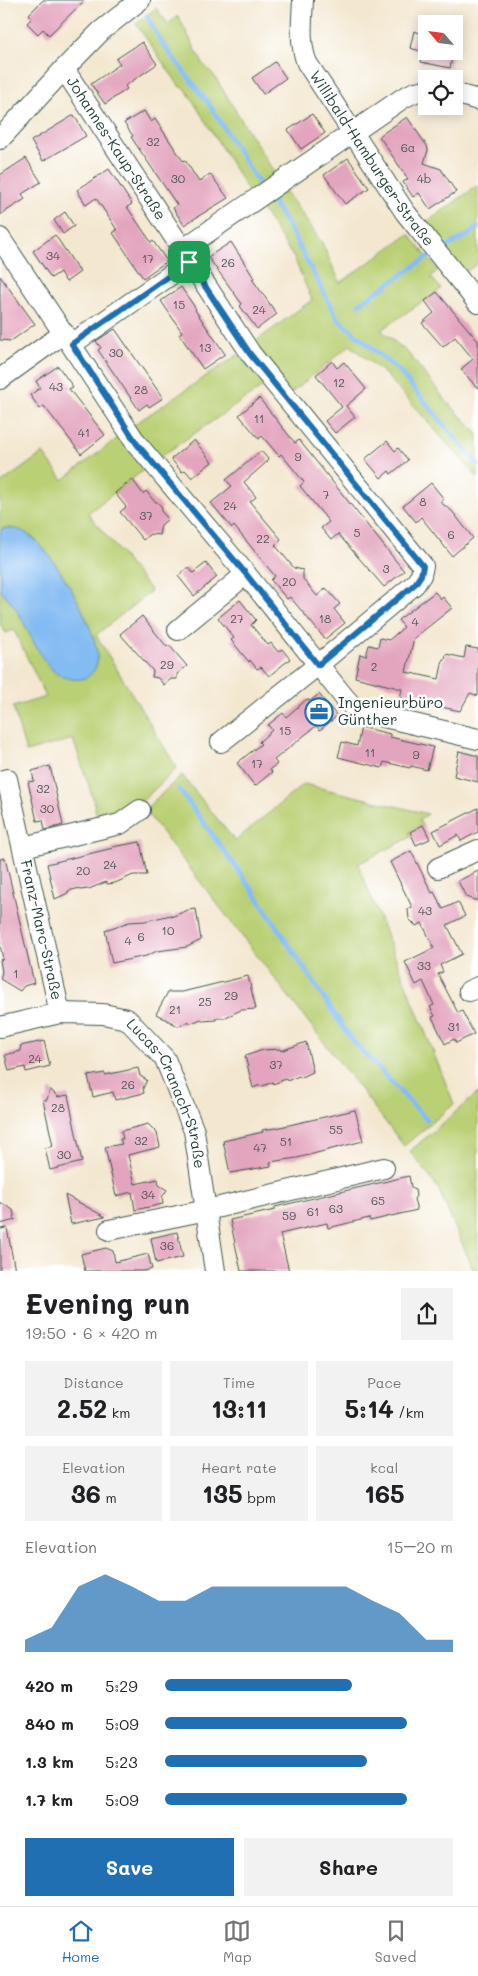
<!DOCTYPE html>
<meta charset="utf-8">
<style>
:root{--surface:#fff;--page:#f2f2f2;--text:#202124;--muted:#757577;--line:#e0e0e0;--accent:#1f6fb2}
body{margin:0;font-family:Mali,sans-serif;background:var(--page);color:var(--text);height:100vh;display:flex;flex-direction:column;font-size:19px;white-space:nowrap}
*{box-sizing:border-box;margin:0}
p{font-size:16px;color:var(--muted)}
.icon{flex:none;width:28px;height:28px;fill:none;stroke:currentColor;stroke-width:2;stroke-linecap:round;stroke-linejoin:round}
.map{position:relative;height:1271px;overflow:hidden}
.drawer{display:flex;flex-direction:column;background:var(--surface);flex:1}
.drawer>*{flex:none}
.needle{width:32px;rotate:298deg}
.buttons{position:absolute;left:418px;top:15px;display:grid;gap:10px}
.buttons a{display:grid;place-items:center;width:45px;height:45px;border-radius:0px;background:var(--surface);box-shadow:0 2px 12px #0003;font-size:25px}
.pin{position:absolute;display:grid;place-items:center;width:42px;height:42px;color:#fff;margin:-21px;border-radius:10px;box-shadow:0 2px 8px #0006}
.round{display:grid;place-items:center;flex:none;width:52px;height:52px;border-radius:0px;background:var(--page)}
.overview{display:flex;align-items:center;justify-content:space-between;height:85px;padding:0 25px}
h1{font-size:28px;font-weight:700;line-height:38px}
.stats{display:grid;grid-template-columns:repeat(3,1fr);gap:8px;height:85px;padding:5px 25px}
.stats div{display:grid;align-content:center;border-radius:0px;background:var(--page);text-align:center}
.stats b{font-size:25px;font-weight:700}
.stats small{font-size:14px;font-weight:400}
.stats p{font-size:14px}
.chart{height:140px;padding:10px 25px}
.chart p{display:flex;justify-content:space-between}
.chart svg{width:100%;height:90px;margin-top:5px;fill:var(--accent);opacity:.7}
.button{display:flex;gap:10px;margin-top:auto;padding:10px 25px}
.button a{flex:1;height:58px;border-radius:0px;background:var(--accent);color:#fff;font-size:20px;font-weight:700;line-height:58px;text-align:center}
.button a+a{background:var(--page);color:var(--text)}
ul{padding:0 25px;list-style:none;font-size:16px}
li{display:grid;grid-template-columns:80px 60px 1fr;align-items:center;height:38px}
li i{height:12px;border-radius:6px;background:var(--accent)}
.tab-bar{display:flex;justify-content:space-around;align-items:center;height:70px;border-top:1px solid var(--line);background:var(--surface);font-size:14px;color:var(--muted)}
.tab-bar a{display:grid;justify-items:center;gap:2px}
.tab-bar .active{color:var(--accent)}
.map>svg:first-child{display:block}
</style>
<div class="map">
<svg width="478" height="1271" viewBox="0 0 478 1271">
<rect width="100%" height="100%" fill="#fff"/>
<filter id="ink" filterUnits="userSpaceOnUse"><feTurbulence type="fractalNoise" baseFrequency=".02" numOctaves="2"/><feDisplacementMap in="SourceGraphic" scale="10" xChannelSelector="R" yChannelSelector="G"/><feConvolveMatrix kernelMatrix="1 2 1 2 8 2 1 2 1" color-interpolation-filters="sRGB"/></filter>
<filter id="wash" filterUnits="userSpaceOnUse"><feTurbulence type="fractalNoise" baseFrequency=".0096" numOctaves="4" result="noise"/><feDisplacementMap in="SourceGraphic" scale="20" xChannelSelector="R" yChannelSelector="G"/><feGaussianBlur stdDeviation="1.12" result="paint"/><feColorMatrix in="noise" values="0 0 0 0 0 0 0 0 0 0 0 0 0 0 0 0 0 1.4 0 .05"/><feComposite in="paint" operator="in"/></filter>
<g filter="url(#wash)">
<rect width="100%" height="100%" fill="#f3e7cf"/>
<path fill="#bad074" stroke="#6c8654" d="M156,8L168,24L178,16L203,64L213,74L277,177L250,194L185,88L180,87L136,24Z
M478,185V263L463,274L423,225Z
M285,190L322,243L340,283L409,234L438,270L431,277L441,289L381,330L408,353L447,402L478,434V478L386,375L350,345L291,393L252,344L312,300L294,258L261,208Z
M239,354L264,386L157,459L132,426Z
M119,437L145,469L88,513L151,591L96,635L177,768L137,806L98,824L93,798L73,739L26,752L13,707L46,697L14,630L6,633L0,625V484L43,453L63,480Z
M182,775L235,841L304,784L428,814L419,820L422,825L409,832L411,837L358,864L454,1104L404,1146L147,813L143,811Z
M478,1093V1271H474L438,1188L410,1151Z"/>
<path fill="#83bbf3" stroke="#517c94" d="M4,528C14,528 21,529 29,535C53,550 94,624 97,652C100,671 87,684 68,678C65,677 60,676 57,674C33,655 26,613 0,590V531Z"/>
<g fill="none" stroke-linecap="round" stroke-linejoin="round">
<path stroke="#83bbf3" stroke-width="5" d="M147,16L162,43L209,104L259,184
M273,203L286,222L338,319L399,371L478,465
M444,248L470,234L478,227
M359,304L428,257
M179,789L252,889L351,1039L427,1120"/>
</g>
<g id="blocks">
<path fill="#e3a4be" d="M43,0H85L49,35L43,29L38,34L27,23L32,18L29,14Z
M414,31L426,35V51H454L450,68L421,62L424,52L410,48Z
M142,42L157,64L125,86L127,89L105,104L91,84L120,64L116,59Z
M275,62L286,78L263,94L252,78Z
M144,111L151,122L155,119L183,161L185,160L199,182L210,174L228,198L184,225L173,208L177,205L131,137L133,136L124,123Z
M312,114L325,133L301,149L288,130Z
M74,115L86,136L43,161L31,141Z
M407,117L427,146L428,150L424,163L441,169L456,192L430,209L419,193L413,197L403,182L408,179L379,136Z
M26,158L41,182L22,194L25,199L0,215V175Z
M348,158L369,188L345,204L324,175Z
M109,169L132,204L127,207L151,242L153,241L167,261L143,278L113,233L117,230L96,198L86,205L77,190Z
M65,212L74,226L63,234L54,220Z
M55,235L80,272L66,282L60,272L51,278L33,251Z
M231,242L254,278L252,279L277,314L257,329L240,306L242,304L208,257Z
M0,276L35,324L11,341L0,340Z
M181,287L196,309L195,310L225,354L203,369L179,334L182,332L161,301Z
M437,292L478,341V389L461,369L473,359L455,337L443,347L422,323L434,313L425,301Z
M115,329L163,398L149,407L147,404L139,410L98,350L101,348L96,341Z
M332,361L337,368L344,362L366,389L346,406L355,417L335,433L325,421L342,407L316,375Z
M58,366L73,387L69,389L105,435L81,454L44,406L40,409L30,395L40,388L36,381Z
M259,398L295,443L299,440L404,571L384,587L338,534L331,540L321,528L329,522L300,486L304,482L281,454L279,456L262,436L259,439L239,415Z
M194,440L212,462L192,478L185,470L182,472L171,459Z
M387,441L395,451L398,448L408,460L391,474L389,471L381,478L365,459Z
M261,451L269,460L244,482L256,497L250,502L281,539L275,545L294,568L303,570V579L317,596L326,588L340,604L334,609L345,623L325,639L290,597L287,599L271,580L275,576L234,526L232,528L211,503L232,486L226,480Z
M132,479L143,494L146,491L154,501L157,502L162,507L161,511L168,519L161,525L159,535L150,534L143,540L120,512L126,507L115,493Z
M431,483L444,499L440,502L452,511L473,538L452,556L421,517L416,522L403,506Z
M206,563L217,577L194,596L178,576L188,567L193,573Z
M435,592L441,599L443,597L452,608L414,638L406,672L439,679L443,659H445L446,654L464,658L466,647L478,649V696L470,693L460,711L400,698L402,689L355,677L360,654L366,656L369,645L378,647L380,638L389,640L404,627L398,620Z
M240,600L256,620L251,625L268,645L271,643L278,652L282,649L290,659L269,676L261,667L257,669L250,660L249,662L231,640L234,638L218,618Z
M142,616L167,647L169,645L187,666L177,674V679H171L164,685L158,678L152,677L153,671L120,634Z
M319,694L337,716L320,730L316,726L274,760L277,764L270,769L272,772L255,786L237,763L261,744L259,742L272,730L268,725L283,713L286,717L307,699L310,701Z
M361,727L390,734V737L433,747L427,770L411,766L410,768L384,762L382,768L338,757L342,742L357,746Z
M459,751L478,756V782L454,776Z
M50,766L63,825L45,830L43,820L37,821L28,782L34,781L32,771Z
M478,808V832L461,841L458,835L440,845L433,831Z
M423,825L430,839L416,845L410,832Z
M140,842L147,875H133L115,883L107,884L106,882L89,889L80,890V888L68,891V893L55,899L47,864L113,848L112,847Z
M411,851L432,893L434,892L443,909L458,902L465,916L447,925L462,954L440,965L443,972L438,974L458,1013L462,1011L474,1034L456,1043L454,1039L445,1044L432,1017L435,1016L430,1007L434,1005L423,981L416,985L405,962L434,948L422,923L416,926L409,919L408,909L412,907L390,862Z
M5,858L34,983L24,986L20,991L0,979L2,972L0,960L3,959L0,945V859Z
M478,871V901L466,897L458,881Z
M196,909L201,940L187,947L157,951L146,956L112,963L105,930L129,922L145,921L171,915V917L188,910Z
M248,976L256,1009L241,1010L224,1018H216V1020L202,1021L201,1019L189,1024V1021L178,1026L156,1014L168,992H182Z
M44,1041L50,1066L26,1072L25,1067L9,1071L5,1055L21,1051L20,1046Z
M306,1042L313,1072L300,1078L299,1076L287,1081L286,1079L273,1084V1082L260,1087V1085L253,1088L245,1056L263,1050L280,1049L281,1051Z
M138,1068L140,1076L147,1080L143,1088L144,1093L115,1100L113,1092L93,1097L88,1076L105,1073V1075Z
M50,1089L58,1097L68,1095L82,1162L50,1170L45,1148L53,1146L43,1100H47Z
M355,1110L363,1141L297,1158L270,1162L271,1166L230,1173L223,1141L263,1132L262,1130L276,1128Z
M148,1124L157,1133L160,1147L128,1155L135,1184L158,1179L159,1185L167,1190L162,1197L163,1204L135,1210L132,1192L116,1196L105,1147L122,1144L120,1139H123L121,1131Z
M409,1176L411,1187L415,1190L416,1196L414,1199L417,1210L370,1221L369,1218L328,1228L327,1223L280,1234L289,1271H241L230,1220L275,1210V1207Z
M65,1195L89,1208L105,1217L71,1224Z
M0,1202L13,1210L15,1220L0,1224Z
M7,1228L15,1271H0V1229Z
M177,1232L183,1257L156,1263L151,1238Z
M106,1248L113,1251L115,1262L148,1254L152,1269L144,1271H85L81,1254Z"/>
</g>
</g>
<g filter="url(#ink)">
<use href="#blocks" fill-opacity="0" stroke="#3f564b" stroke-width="1"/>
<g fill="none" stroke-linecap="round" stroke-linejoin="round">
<g stroke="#3f564b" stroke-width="22">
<g id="street">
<path id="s1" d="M303,0C302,21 299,43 307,63L405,212L478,303"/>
<path id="s2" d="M64,69L251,354L423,566L421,575L415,584L318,665L221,742"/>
<path d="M454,93L478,100"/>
<path d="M0,139L64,69L101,31L140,0"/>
<path d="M0,238L137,444L246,574L344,697L353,707L367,713L478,739"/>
<path d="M182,250L403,98L415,92L426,90"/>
<path d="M72,344L189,262"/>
<path d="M0,379L64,333"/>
<path d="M178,630L246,574"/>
<path id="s3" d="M0,781L7,779L60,1013"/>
<path d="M23,847L120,824L140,810"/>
<path d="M438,868L478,850"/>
<path d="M469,991L478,987"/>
<path id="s4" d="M0,1027L60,1013L103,1014L127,1019L165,1059L194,1131L215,1271"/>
<path d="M109,1230L207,1210L384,1168"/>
</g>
</g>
<use href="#street" stroke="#fff" stroke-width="20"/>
</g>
</g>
<g fill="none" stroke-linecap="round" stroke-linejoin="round" filter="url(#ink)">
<g stroke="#fff" stroke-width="10">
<path id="route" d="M189,262L250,354L423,566L421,575L415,584L318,665L246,574L137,444L72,344Z"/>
</g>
<use href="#route" stroke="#1f6fb2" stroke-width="6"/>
</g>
<defs>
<g id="office-ring" transform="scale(1.4375)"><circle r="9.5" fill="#fff" stroke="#1f6fb2" stroke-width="1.5"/><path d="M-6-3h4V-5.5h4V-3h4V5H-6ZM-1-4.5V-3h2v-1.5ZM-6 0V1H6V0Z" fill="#1f6fb2"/></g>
</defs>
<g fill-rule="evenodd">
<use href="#office-ring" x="319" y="712"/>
</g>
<g text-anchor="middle" stroke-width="5" stroke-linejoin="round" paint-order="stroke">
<g font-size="12" fill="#505756">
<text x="153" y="146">32</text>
<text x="408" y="152">6a</text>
<text x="178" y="183">30</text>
<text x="424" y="183">4b</text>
<text x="53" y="260">34</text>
<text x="148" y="263">17</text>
<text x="228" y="267">26</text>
<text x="179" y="309">15</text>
<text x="259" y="314">24</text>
<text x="205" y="352">13</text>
<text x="116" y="357">30</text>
<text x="339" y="387">12</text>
<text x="56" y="391">43</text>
<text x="141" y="394">28</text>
<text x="259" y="423">11</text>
<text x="84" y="437">41</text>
<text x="298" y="461">9</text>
<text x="326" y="499">7</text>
<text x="423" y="506">8</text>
<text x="230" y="510">24</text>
<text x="146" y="520">37</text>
<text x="357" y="537">5</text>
<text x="451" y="539">6</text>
<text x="263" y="543">22</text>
<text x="386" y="573">3</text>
<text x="289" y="586">20</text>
<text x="237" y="623">27</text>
<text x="325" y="623">18</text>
<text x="415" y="626">4</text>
<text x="167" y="669">29</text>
<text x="374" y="671">2</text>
<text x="285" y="735">15</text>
<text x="370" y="757">11</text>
<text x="416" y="759">9</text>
<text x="257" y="768">17</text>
<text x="43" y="793">32</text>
<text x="47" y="813">30</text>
<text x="110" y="869">24</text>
<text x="83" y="875">20</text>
<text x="425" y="915">43</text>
<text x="168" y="935">10</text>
<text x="141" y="941">6</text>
<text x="128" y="945">4</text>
<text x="424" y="970">33</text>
<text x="16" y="978">1</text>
<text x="231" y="1000">29</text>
<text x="205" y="1006">25</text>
<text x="175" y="1014">21</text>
<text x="454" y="1031">31</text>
<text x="35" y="1063">24</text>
<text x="276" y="1069">37</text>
<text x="128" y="1089">26</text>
<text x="58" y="1112">28</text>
<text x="336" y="1134">55</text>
<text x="141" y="1145">32</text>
<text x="286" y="1146">51</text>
<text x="260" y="1152">47</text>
<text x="64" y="1159">30</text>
<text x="148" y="1199">34</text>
<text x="378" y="1205">65</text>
<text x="336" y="1213">63</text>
<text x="313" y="1216">61</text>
<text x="289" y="1220">59</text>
<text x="167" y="1250">36</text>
</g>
<g font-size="15" fill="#1f3d34" stroke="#fff">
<text dy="5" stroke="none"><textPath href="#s2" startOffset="95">Johannes-Kaup-Straße</textPath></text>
<text dy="5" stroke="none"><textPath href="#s1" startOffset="179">Willibald-Hamburger-Straße</textPath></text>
<text dy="5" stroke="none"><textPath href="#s3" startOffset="162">Franz-Marc-Straße</textPath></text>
<text dy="5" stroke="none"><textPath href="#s4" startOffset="216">Lucas-Cranach-Straße</textPath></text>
</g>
<g font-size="15" fill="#1f3d34" stroke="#fff" text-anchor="start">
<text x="338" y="708">Ingenieurbüro<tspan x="338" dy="17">Günther</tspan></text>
</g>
</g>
</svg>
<div class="buttons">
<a><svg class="needle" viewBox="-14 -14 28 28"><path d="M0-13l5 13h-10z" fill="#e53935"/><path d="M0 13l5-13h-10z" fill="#757577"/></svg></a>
<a><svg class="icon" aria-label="locate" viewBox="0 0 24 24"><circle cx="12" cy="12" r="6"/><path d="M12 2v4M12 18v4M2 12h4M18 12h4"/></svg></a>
</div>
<div class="pin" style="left:189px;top:262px;background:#1e9e55"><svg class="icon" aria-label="arrive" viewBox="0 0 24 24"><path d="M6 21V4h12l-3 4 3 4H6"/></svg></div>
</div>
<section class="drawer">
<div class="overview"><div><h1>Evening run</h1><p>19:50 · 6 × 420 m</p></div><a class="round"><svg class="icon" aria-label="share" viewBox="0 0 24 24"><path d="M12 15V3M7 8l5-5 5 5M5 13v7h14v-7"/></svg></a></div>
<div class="stats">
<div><p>Distance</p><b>2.52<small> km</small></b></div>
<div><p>Time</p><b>13:11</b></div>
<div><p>Pace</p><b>5:14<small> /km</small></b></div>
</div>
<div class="stats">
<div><p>Elevation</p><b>36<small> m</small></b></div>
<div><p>Heart rate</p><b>135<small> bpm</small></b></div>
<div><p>kcal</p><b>165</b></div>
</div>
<div class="chart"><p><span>Elevation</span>15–20 m</p>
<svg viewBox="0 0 160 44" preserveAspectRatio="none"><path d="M0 44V38L10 32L20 12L30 6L40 12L50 19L60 19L70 12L80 12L90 12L100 12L110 12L120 12L130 19L140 25L150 38L160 38V44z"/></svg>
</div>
<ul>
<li><b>420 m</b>5:29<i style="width:65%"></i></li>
<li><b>840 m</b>5:09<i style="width:84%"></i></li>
<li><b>1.3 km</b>5:23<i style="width:70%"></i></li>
<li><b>1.7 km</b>5:09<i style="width:84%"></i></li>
</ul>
<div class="button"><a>Save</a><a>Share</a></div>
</section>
<nav class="tab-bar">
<a class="active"><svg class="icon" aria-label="home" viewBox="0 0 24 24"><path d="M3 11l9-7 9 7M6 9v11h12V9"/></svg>Home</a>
<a><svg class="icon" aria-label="map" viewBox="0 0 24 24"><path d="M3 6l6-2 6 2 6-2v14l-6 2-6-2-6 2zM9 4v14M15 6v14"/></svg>Map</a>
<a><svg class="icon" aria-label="saved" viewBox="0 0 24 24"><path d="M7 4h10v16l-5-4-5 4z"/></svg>Saved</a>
</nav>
